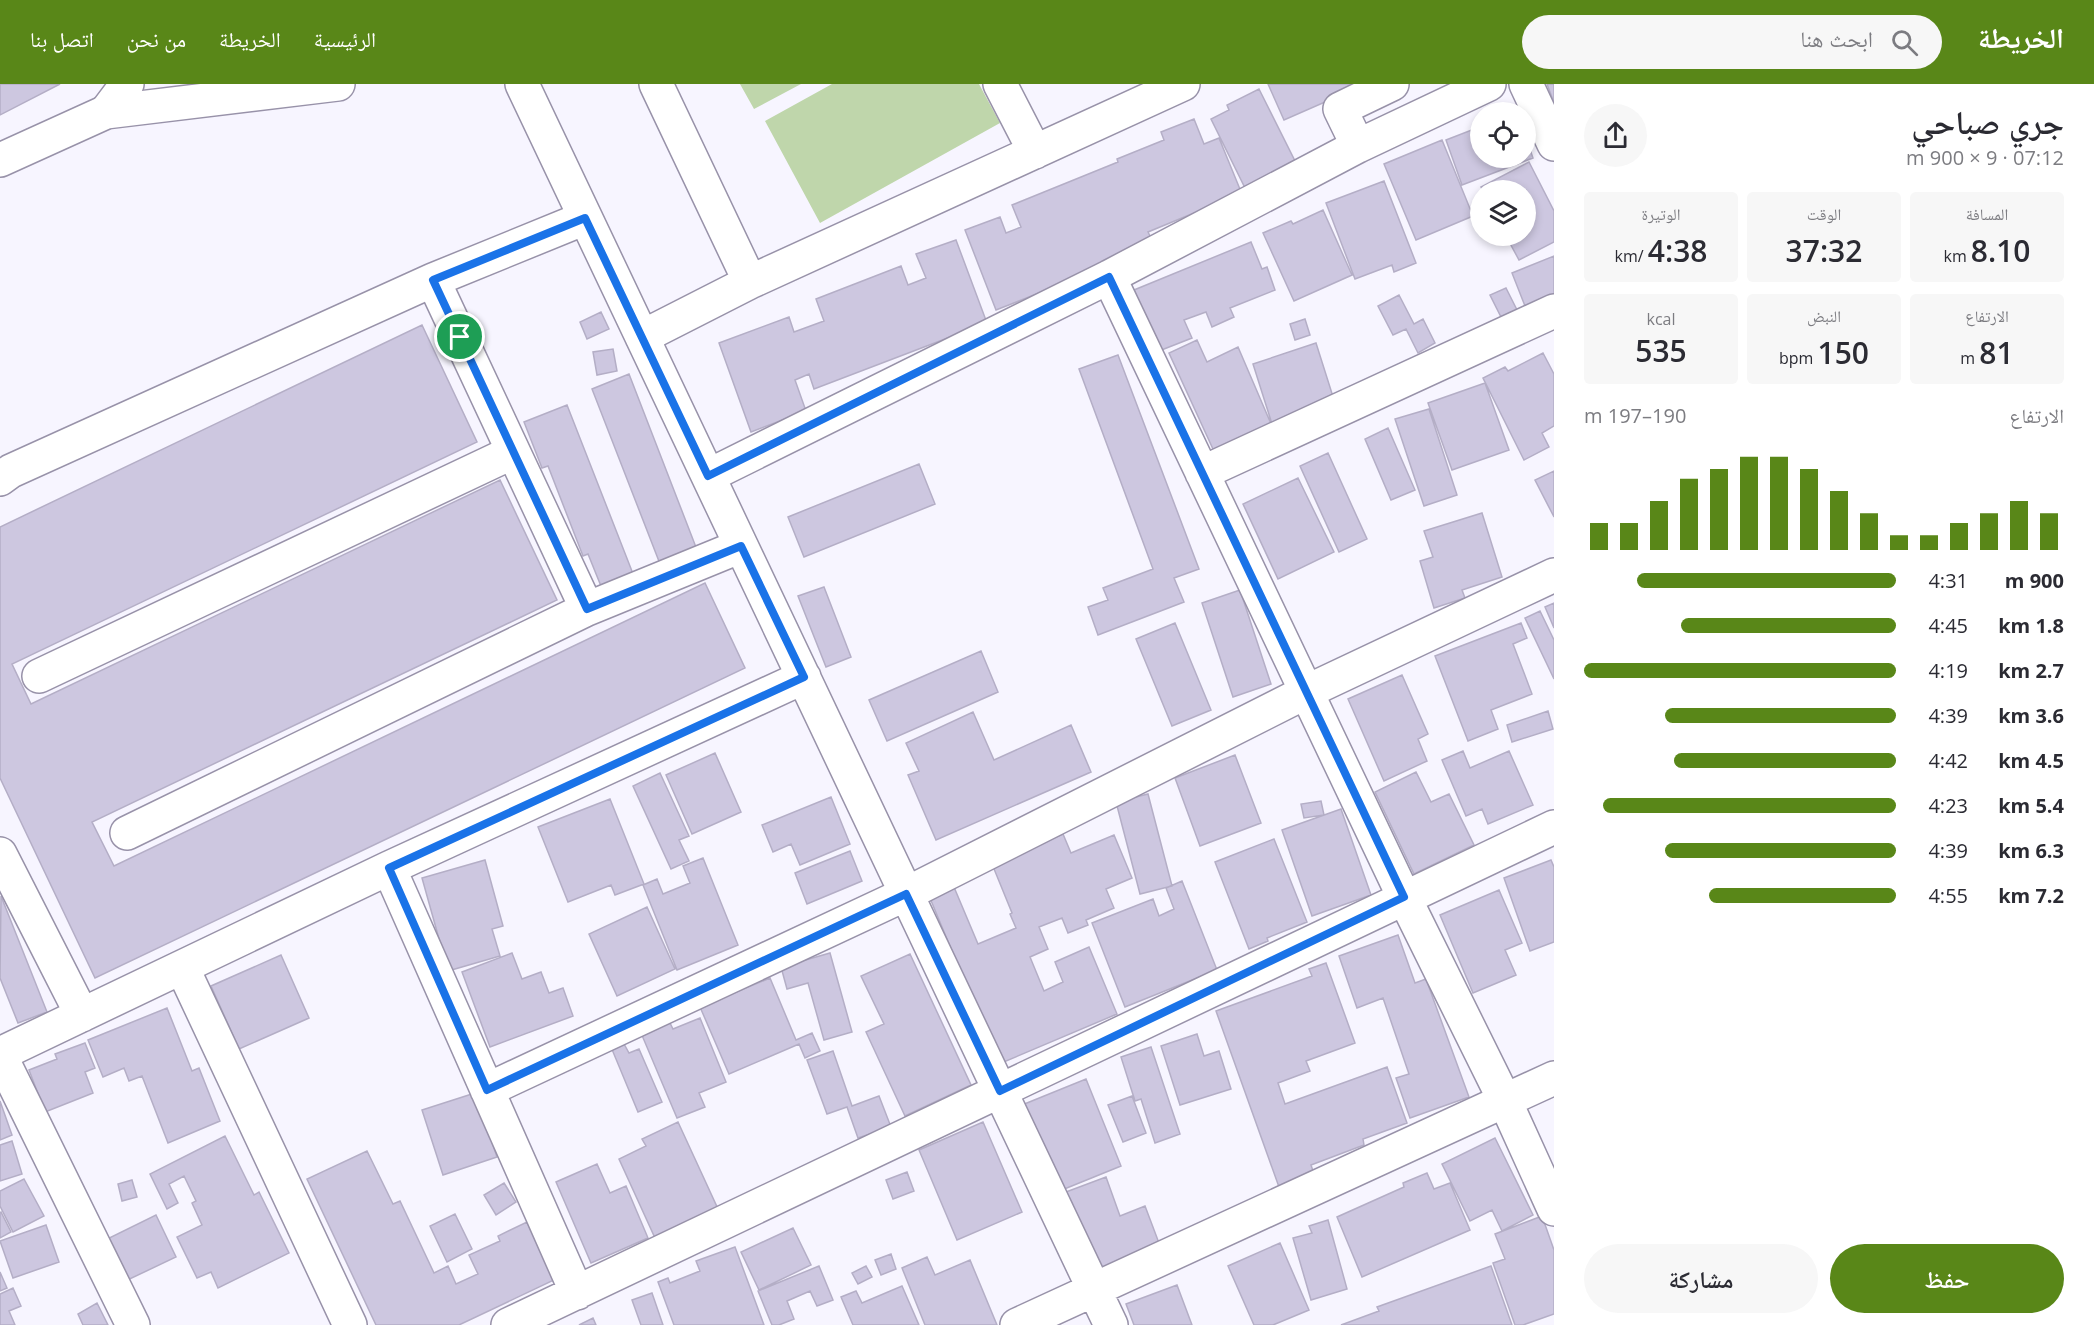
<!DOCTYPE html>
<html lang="ar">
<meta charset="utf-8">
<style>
:root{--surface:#fff;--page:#f7f7f7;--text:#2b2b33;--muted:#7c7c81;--accent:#598718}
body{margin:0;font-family:"Open Sans","Noto Naskh Arabic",sans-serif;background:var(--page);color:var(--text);direction:rtl;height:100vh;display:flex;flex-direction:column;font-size:22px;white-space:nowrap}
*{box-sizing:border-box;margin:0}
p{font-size:20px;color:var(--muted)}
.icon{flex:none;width:33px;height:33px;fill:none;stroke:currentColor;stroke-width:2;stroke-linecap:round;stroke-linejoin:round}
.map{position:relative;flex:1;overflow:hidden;direction:ltr}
.side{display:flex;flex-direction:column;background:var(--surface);width:540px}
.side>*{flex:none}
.buttons{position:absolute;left:1470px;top:18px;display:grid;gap:12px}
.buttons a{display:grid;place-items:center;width:66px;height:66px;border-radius:50%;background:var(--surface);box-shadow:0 3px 9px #0003;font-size:30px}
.pin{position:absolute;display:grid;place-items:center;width:51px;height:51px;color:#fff;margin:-26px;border:3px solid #fff;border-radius:50%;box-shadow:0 2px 6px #0007}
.round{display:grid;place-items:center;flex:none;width:63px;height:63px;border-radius:32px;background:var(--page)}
.overview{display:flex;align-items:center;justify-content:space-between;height:102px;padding:0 30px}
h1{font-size:33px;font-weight:600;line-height:45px}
.stats{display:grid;grid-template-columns:repeat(3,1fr);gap:9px;height:102px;padding:6px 30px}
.stats div{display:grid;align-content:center;border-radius:6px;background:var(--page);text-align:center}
.stats b{font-size:30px;font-weight:600}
.stats small{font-size:16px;font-weight:400}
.stats p{font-size:16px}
.chart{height:168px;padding:12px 30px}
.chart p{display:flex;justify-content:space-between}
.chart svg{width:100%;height:108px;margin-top:6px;stroke:var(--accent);stroke-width:6}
.button{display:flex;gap:12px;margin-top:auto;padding:12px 30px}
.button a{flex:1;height:69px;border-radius:36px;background:var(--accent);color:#fff;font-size:24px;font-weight:600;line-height:69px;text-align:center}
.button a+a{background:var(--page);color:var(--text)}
ul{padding:0 30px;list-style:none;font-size:20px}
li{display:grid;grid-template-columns:96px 72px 1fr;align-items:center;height:45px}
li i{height:15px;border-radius:8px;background:var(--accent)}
header{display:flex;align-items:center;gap:36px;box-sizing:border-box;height:84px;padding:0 30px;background:var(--accent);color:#fff}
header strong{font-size:28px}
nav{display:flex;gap:33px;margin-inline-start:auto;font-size:21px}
.search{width:420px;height:54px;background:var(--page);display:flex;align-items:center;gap:15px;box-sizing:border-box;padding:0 21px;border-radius:33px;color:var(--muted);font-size:22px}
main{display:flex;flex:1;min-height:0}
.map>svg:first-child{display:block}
</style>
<header>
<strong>الخريطة</strong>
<div class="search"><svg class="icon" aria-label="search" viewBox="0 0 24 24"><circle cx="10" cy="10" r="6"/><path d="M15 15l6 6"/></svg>ابحث هنا</div>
<nav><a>الرئيسية</a><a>الخريطة</a><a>من نحن</a><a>اتصل بنا</a></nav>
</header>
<main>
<section class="side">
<div class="overview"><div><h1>جري صباحي</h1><p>07:12 · 9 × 900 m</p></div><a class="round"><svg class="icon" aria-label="share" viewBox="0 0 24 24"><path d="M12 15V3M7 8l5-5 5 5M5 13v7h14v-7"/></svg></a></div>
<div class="stats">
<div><p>المسافة</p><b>8.10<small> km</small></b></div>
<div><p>الوقت</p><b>37:32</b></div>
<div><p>الوتيرة</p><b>4:38<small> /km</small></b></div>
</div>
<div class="stats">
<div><p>الارتفاع</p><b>81<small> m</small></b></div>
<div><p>النبض</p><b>150<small> bpm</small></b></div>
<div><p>kcal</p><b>535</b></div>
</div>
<div class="chart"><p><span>الارتفاع</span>190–197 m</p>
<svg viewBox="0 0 160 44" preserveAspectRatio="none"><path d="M5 44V33M15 44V33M25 44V24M35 44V15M45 44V11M55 44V6M65 44V6M75 44V11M85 44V20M95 44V29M105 44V38M115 44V38M125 44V33M135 44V29M145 44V24M155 44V29"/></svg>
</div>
<ul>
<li><b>900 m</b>4:31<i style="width:83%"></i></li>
<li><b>1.8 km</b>4:45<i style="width:69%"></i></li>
<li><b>2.7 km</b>4:19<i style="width:100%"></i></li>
<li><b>3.6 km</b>4:39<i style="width:74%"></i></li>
<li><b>4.5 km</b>4:42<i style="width:71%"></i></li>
<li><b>5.4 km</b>4:23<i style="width:94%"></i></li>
<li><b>6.3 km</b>4:39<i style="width:74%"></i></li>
<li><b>7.2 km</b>4:55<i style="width:60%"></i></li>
</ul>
<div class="button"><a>حفظ</a><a>مشاركة</a></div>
</section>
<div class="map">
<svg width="1554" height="1241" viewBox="0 0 1554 1241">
<rect width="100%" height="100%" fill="#f7f5ff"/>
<path fill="#bfd6ab" d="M740,0H801L754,25Z
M832,0H979L1000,39L820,139L765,37Z"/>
<path fill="#cdc7e0" stroke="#b4aec6" stroke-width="1.5" d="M0,0H60L0,31Z
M1268,0H1366L1284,36Z
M1547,0H1554V19Z
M1259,5L1298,83L1247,108L1211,35L1229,26L1227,21Z
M1194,35L1204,60L1219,54L1244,115L1196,134L1194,129L1148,148L1154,160L1095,187L996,226L965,146L1000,133L1006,149L1021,143L1012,121L1118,78L1117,75L1164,56L1161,48Z
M1480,41V74H1526V54L1533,74L1462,101L1446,56L1477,44V42Z
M1442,56L1473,132L1416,156L1384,80Z
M1529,78L1554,127V158L1519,176L1506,152H1526V106H1483L1481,103Z
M1384,97L1416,179L1394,188L1392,181L1355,195L1326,119Z
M1323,126L1352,191L1294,217L1263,149L1291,137L1293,140Z
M956,156L987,239L814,305L809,290L795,296L806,327L751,348L719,259L789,233L794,248L824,237L816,215L901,182L908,201L926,194L916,170Z
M1251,158L1262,185L1267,183L1275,206L1230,224L1234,233L1212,243L1206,228L1184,236L1192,254L1159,267L1134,206Z
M1554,172V210L1525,222L1512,189Z
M1506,204L1517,226L1501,233L1490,211Z
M1399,211L1414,240L1423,235L1435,259L1418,269L1406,245L1393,251L1378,222Z
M601,228L609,245L587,255L580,238Z
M1305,235L1310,251L1295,256L1290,240Z
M422,241L477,358L12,580L31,620L500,396L557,516L92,738L114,782L705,499L745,584L95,894L0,694V443Z
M1197,256L1207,278L1238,263L1275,349L1218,376L1169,269Z
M1316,259L1335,319L1272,340L1253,280Z
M613,265L617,287L597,291L593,268Z
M1543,269L1554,290V342L1542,349L1549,363L1524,376L1483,294L1505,283L1508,287Z
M1118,271L1199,485L1174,494L1184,518L1098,551L1088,523L1108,516L1103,504L1153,485L1079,285Z
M629,290L699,471L662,485L592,305Z
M1485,299L1509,366L1452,386L1428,319Z
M567,321L637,500L605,512L588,470L583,472L548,382L542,384L524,338Z
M1429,325L1457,411L1424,422L1395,335Z
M1388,344L1415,406L1391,416L1365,355Z
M1328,369L1367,455L1339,468L1300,382Z
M919,380L935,420L804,473L788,433Z
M1554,387V433L1535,396Z
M1298,394L1334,468L1278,495L1243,420Z
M1482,429L1502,493L1462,506L1465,514L1434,524L1420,477L1433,473L1424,447Z
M824,503L851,573L826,583L798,512Z
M1240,506L1271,600L1233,613L1202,519Z
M1554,519V544L1545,523Z
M1540,527L1554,556V595L1525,534Z
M1175,539L1211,626L1172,642L1136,555Z
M1521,539L1527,554L1513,560L1532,610L1491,626L1498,645L1468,657L1435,572Z
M981,567L998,608L887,657L869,616Z
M1402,591L1428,650L1418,655L1427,677L1384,697L1348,615Z
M1548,627L1553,645L1512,658L1507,641Z
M973,628L994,676L1071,641L1091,688L936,756L908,691L919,687L906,659Z
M1463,667L1470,684L1509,667L1533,721L1488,740L1482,725L1466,732L1442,676Z
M715,669L741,728L692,750L666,691Z
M1235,671L1261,739L1200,762L1175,694Z
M1416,688L1431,718L1449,710L1474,761L1414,790L1375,708Z
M660,689L689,752L679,756L689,777L671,785L633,702Z
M1148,710L1172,802L1140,810L1116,718Z
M831,713L850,760L800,781L791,760L773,768L762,741Z
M610,715L644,800L615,811L611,801L568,818L538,743Z
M1321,717L1324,731L1304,734L1301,720Z
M1341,725L1371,811L1312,832L1282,746Z
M1063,750L1071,769L1114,751L1132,794L1106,805L1114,824L1086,836L1088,841L1068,849L1062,834L1039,843L1048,865L1030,873L1044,907L1063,898L1055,878L1089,863L1117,930L999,980L927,807L951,796L978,860L1016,844L1010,830L1012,829L992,780Z
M1274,755L1307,838L1267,854L1268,857L1249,865L1215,778Z
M850,767L862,797L807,820L795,789Z
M703,774L738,861L677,886L643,801L657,795L663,810L690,799L683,782Z
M485,776L503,842L492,845L500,872L448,887L422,794Z
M1551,776L1554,783V858L1530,867L1504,794Z
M1182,797L1217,886L1125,923L1092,839L1153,815L1159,832L1174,825L1166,804Z
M1499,806L1522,859L1505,866L1516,891L1473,909L1440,831Z
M1,812L47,928L18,939L0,894Z
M647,823L675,885L617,912L589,850Z
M1398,851L1415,899L1426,895L1469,1013L1410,1034L1396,994L1409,990L1383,914L1357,924L1339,872Z
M512,869L522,895L541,888L549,909L563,904L573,932L490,963L462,888Z
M830,869L852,948L824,956L808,899L787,905L781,883Z
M910,870L971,1001L905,1032L866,948L884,940L861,892Z
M281,871L309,934L239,965L211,902Z
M1326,879L1355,959L1306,977L1310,987L1278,999L1285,1020L1387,983L1407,1039L1363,1055L1364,1061L1311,1081L1314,1090L1279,1103L1216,927L1312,892L1309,885Z
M770,894L796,956L812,949L820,967L805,974L799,960L729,990L700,923Z
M167,924L192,987L199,984L220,1037L168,1059L142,992L129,997L124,984L103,993L88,956Z
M700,934L726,998L699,1009L705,1023L677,1034L641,949L669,937L673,945Z
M1197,950L1204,972L1219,967L1231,1005L1180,1021L1161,962Z
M623,958L629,969L639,965L662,1018L638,1028L611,963Z
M85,959L95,984L85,988L93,1009L45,1028L29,986L57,975L55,970Z
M1151,963L1180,1050L1155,1059L1141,1015L1135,1017L1121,973Z
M833,967L852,1022L879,1012L891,1043L858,1054L847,1023L827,1030L807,976Z
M1086,995L1121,1082L1057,1108L1022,1021Z
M475,1009L497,1073L443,1091L422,1026Z
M1132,1012L1146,1049L1123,1058L1108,1021Z
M0,1017L12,1051L0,1056Z
M678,1038L718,1125L655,1154L619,1075L646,1062L642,1055Z
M983,1038L1022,1128L957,1156L919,1066Z
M225,1052L254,1111L259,1108L289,1169L218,1204L211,1188L197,1194L177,1153L202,1141L192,1119L196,1117L184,1092L169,1100L178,1119L167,1125L150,1090Z
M1495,1054L1533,1131L1502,1147L1492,1126L1470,1137L1442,1080Z
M12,1057L22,1090L0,1097V1061Z
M367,1067L393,1120L400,1117L434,1189L448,1182L456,1200L478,1190L469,1171L500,1157L498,1152L527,1138L554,1196L459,1241H376L307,1095Z
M597,1080L610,1109L626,1102L648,1154L591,1179L556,1098Z
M907,1088L914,1107L893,1115L886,1096Z
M1427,1089L1434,1105L1450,1099L1470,1146L1362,1193L1337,1133L1404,1103L1403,1099Z
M1106,1093L1120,1132L1145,1122L1162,1167L1096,1192L1066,1108Z
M24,1095L44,1132L13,1148L0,1122V1107Z
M132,1096L137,1113L122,1117L118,1100Z
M504,1099L516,1118L496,1131L484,1111Z
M1,1128L11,1148L0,1154V1129Z
M455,1130L472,1165L447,1178L430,1142Z
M156,1131L176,1173L119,1200L99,1159Z
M1542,1132L1554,1166V1230L1523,1241H1515L1493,1179L1505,1175L1495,1150Z
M1328,1136L1347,1205L1311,1216L1293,1154L1312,1149L1309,1142Z
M46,1141L59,1178L13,1194L0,1157Z
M793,1144L811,1181L759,1206L741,1168Z
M1280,1159L1309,1226L1273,1241H1254L1228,1182Z
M735,1163L764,1241H674L658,1198L668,1194L670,1199L700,1187L696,1177Z
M891,1170L896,1185L881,1191L875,1176Z
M927,1173L935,1191L970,1176L997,1241H925L902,1184Z
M819,1182L833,1216L817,1222L810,1207L787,1217L794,1235L779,1241H772L758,1207Z
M866,1182L872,1193L858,1200L852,1189Z
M1491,1182L1512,1241H1341L1379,1227L1377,1223Z
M0,1188L7,1204L0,1207Z
M1177,1201L1192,1241H1134L1126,1220Z
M902,1202L919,1241H853L841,1213L856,1207L862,1219Z
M13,1204L21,1222L9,1227L15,1241H0V1210Z
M652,1209L663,1241H641L632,1216Z
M97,1219L108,1241H83L78,1230Z
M593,1234L596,1241H579Z"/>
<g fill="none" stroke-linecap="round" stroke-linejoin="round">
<g stroke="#9892a9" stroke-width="36">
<path id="street" d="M522,0L1111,1241
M656,0L750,198
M1000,0L1035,68
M1526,0L1554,60
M106,28L127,0
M1358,62L1489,0
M1109,193L1404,813L1505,1017L1554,1125
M433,196L587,525
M642,253L750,198L1183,0
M1202,389L1554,227
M708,392L1109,193L1358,62L1340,25L1392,0
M0,395L11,387L433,196L585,134
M39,592L513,368
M127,749L587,525L741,462
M0,770L82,931
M389,784L577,1209
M182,883L350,1241
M0,970L389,784L804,593
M0,971L133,1241
M487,1006L906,810L1306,608L1554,491
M508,1241L1554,743
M1017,1241L1554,994"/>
</g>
<g stroke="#9892a9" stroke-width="36">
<path id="secondary" d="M0,76L106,28L338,0"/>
</g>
<use href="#street" stroke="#fff" stroke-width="33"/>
<use href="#secondary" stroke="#fff" stroke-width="33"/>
</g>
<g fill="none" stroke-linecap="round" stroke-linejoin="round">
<g stroke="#fff" stroke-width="12">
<path id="route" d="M585,134L708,392L1109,193L1404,813L1000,1007L906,810L487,1006L389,784L804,593L741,462L587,525L433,196Z"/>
</g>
<use href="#route" stroke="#1a73e8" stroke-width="8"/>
</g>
</svg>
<div class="buttons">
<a><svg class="icon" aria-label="locate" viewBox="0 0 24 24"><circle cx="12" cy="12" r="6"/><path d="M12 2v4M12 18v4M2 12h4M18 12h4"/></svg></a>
<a><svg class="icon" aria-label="layers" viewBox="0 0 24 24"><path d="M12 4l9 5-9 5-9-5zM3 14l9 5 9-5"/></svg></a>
</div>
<div class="pin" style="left:460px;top:253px;background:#1e9e55"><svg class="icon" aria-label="arrive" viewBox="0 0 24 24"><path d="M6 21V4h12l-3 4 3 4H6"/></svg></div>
</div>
</main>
